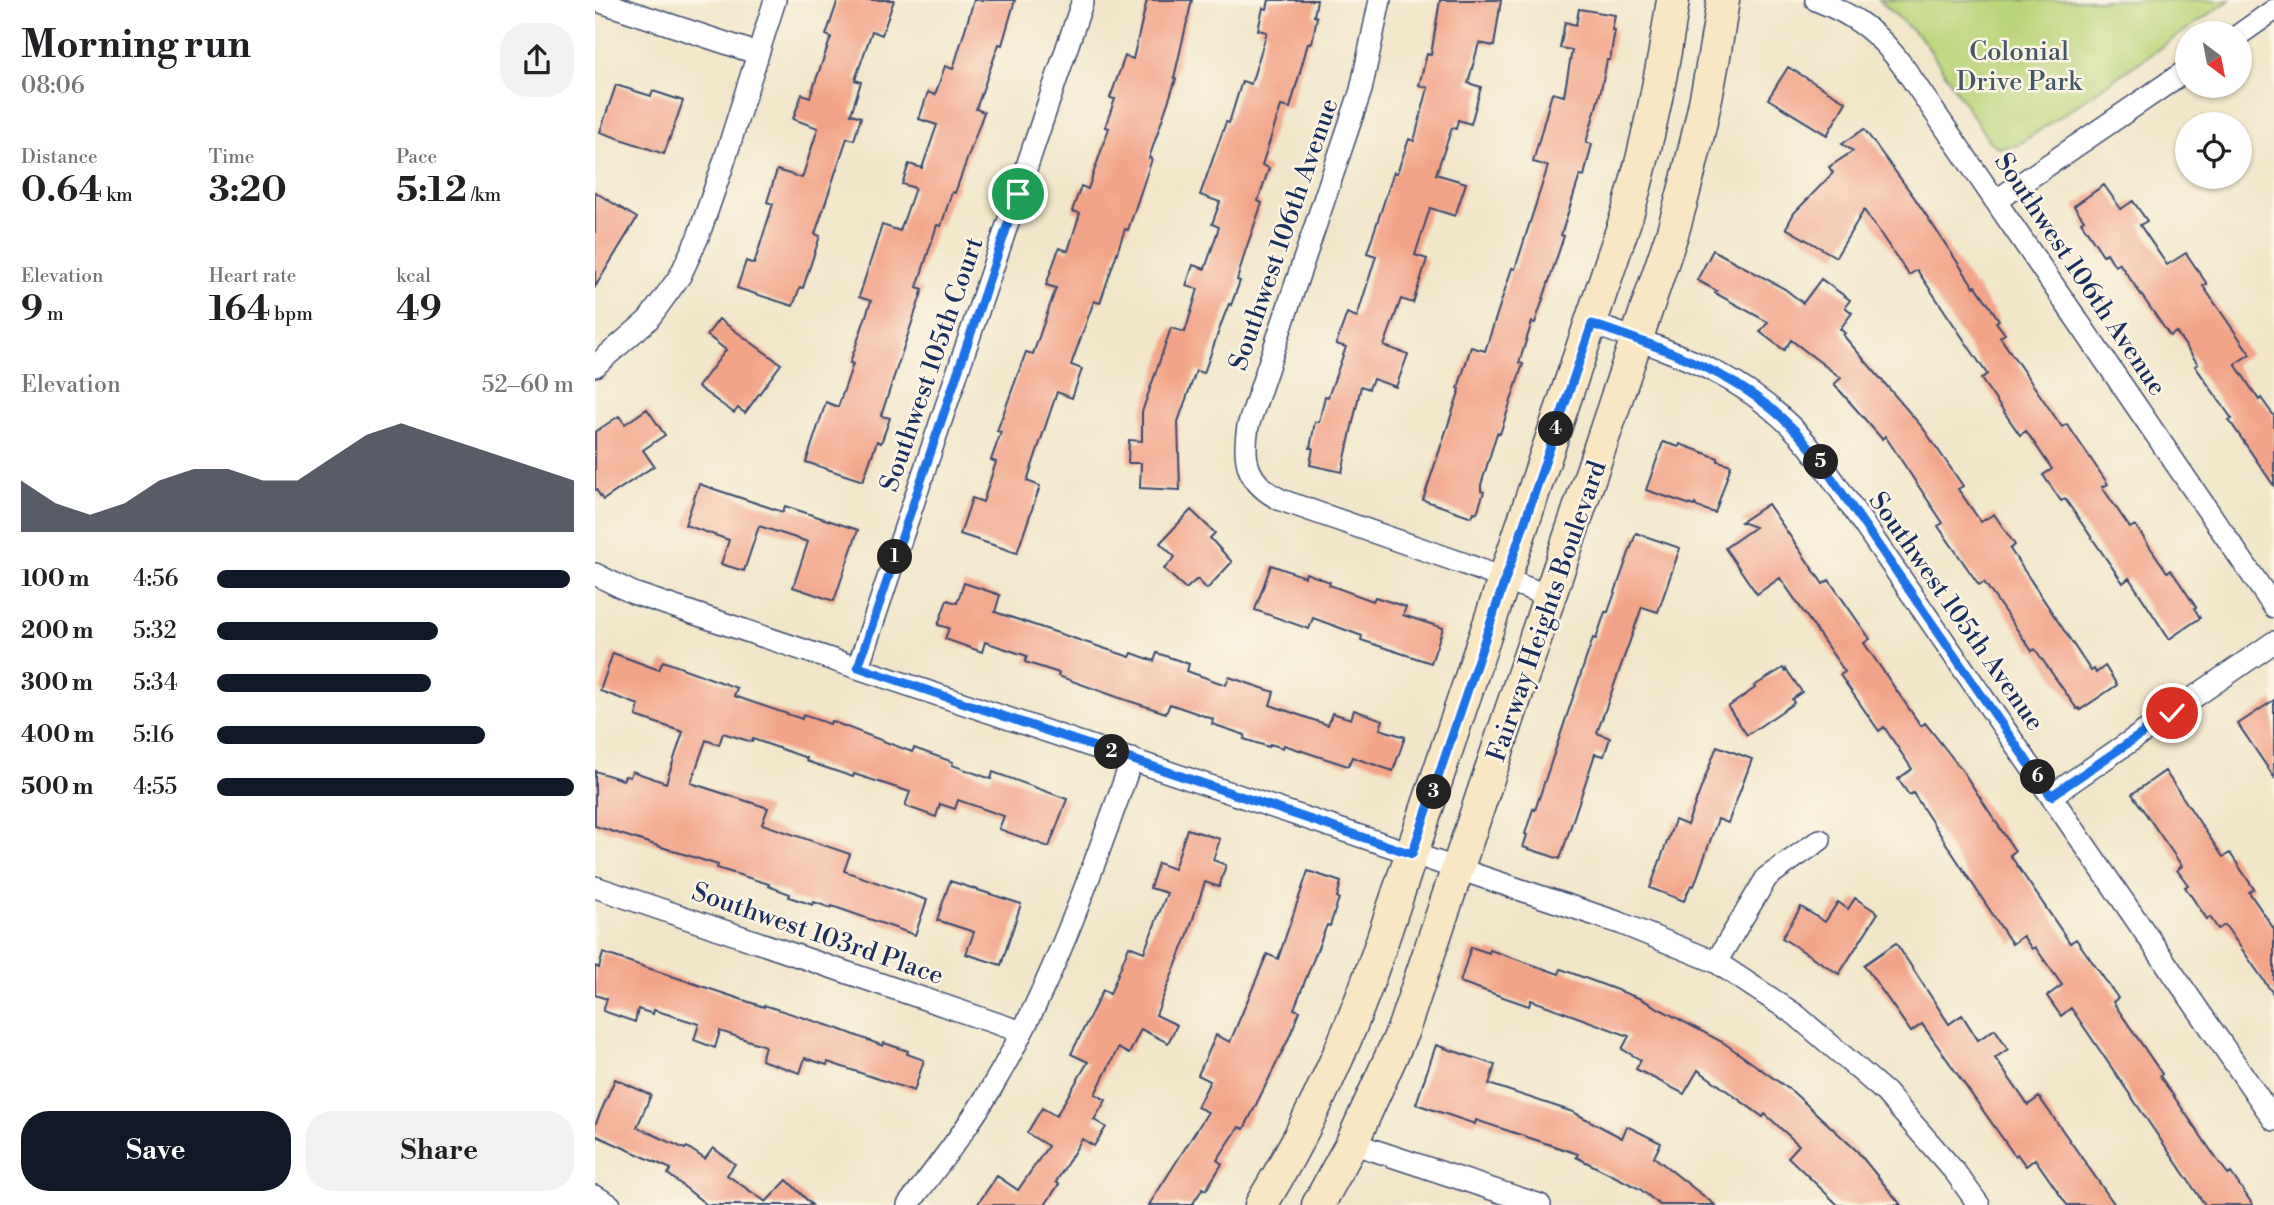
<!DOCTYPE html>
<meta charset="utf-8">
<style>
:root{--surface:#fff;--page:#f2f2f2;--text:#202124;--muted:#757577;--accent:#111827}
body{margin:0;font-family:"Libre Bodoni",serif;background:var(--page);color:var(--text);height:100vh;display:flex;flex-direction:column;font-size:26px;white-space:nowrap}
*{box-sizing:border-box;margin:0}
p{font-size:23px;color:var(--muted)}
.icon{flex:none;width:38px;height:38px;fill:none;stroke:currentColor;stroke-width:2;stroke-linecap:round;stroke-linejoin:round}
.map{position:relative;flex:1;overflow:hidden}
.side{display:flex;flex-direction:column;background:var(--surface);width:595px}
.side>*{flex:none}
.needle{width:46px;rotate:148deg}
.buttons{position:absolute;left:1580px;top:21px;display:grid;gap:14px}
.buttons a{display:grid;place-items:center;width:77px;height:77px;border-radius:50%;background:var(--surface);box-shadow:0 2px 5px #0004;font-size:35px}
.pin{position:absolute;display:grid;place-items:center;width:60px;height:60px;color:#fff;margin:-30px;border:4px solid #fff;border-radius:50%;box-shadow:0 2px 7px #0007}
.km{position:absolute;width:35px;height:35px;margin:-18px;border-radius:50%;background:#222;color:#fff;font-size:19px;line-height:35px;text-align:center}
.round{display:grid;place-items:center;flex:none;width:74px;height:74px;border-radius:28px;background:var(--page)}
.head{display:flex;align-items:center;justify-content:space-between;height:119px;padding:0 21px}
h1{font-size:38px;font-weight:700;line-height:52px}
.stats{display:grid;grid-template-columns:repeat(3,1fr);gap:10px;height:119px;padding:7px 21px}
.stats div{display:grid;align-content:center}
.stats b{font-size:35px;font-weight:700}
.stats small{font-size:19px;font-weight:400}
.stats p{font-size:19px}
.chart{height:196px;padding:14px 21px}
.chart p{display:flex;justify-content:space-between}
.chart svg{width:100%;height:126px;margin-top:7px;fill:var(--accent);opacity:.7}
.cta{display:flex;gap:14px;margin-top:auto;padding:14px 21px}
.cta a{flex:1;height:80px;border-radius:28px;background:var(--accent);color:#fff;font-size:28px;font-weight:700;line-height:80px;text-align:center}
.cta a+a{background:var(--page);color:var(--text)}
ul{padding:0 21px;list-style:none;font-size:23px}
li{display:grid;grid-template-columns:112px 84px 1fr;align-items:center;height:52px}
li i{height:18px;border-radius:9px;background:var(--accent)}
main{display:flex;flex:1;min-height:0}
.map>svg:first-child{display:block}
</style>
<main>
<section class="side">
<div class="head"><div><h1>Morning run</h1><p>08:06</p></div><a class="round"><svg class="icon" aria-label="share" viewBox="0 0 24 24"><path d="M12 15V3M7 8l5-5 5 5M5 13v7h14v-7"/></svg></a></div>
<div class="stats">
<div><p>Distance</p><b>0.64<small> km</small></b></div>
<div><p>Time</p><b>3:20</b></div>
<div><p>Pace</p><b>5:12<small> /km</small></b></div>
</div>
<div class="stats">
<div><p>Elevation</p><b>9<small> m</small></b></div>
<div><p>Heart rate</p><b>164<small> bpm</small></b></div>
<div><p>kcal</p><b>49</b></div>
</div>
<div class="chart"><p><span>Elevation</span>52–60 m</p>
<svg viewBox="0 0 160 44" preserveAspectRatio="none"><path d="M0 44V26L10 34L20 38L30 34L40 26L50 22L60 22L70 26L80 26L90 18L100 10L110 6L120 10L130 14L140 18L150 22L160 26V44z"/></svg>
</div>
<ul>
<li><b>100 m</b>4:56<i style="width:99%"></i></li>
<li><b>200 m</b>5:32<i style="width:62%"></i></li>
<li><b>300 m</b>5:34<i style="width:60%"></i></li>
<li><b>400 m</b>5:16<i style="width:75%"></i></li>
<li><b>500 m</b>4:55<i style="width:100%"></i></li>
</ul>
<div class="cta"><a>Save</a><a>Share</a></div>
</section>
<div class="map">
<svg width="1679" height="1205" viewBox="0 0 1679 1205">
<rect width="100%" height="100%" fill="#fcf5e5"/>
<filter id="ink" filterUnits="userSpaceOnUse"><feTurbulence type="fractalNoise" baseFrequency=".0143" numOctaves="2"/><feDisplacementMap in="SourceGraphic" scale="14" xChannelSelector="R" yChannelSelector="G"/><feConvolveMatrix kernelMatrix="1 2 1 2 8 2 1 2 1" color-interpolation-filters="sRGB"/></filter>
<filter id="wash" filterUnits="userSpaceOnUse"><feTurbulence type="fractalNoise" baseFrequency=".00686" numOctaves="4" result="noise"/><feDisplacementMap in="SourceGraphic" scale="28" xChannelSelector="R" yChannelSelector="G"/><feGaussianBlur stdDeviation="1.57" result="paint"/><feColorMatrix in="noise" values="0 0 0 0 0 0 0 0 0 0 0 0 0 0 0 0 0 1.4 0 .05"/><feComposite in="paint" operator="in"/></filter>
<g filter="url(#wash)">
<rect width="100%" height="100%" fill="#f1e6c9"/>
<path fill="#bad479" stroke="#6a826c" stroke-width="2" d="M1284,0H1635L1423,145L1404,148L1394,141L1329,41Z"/>
<g id="blocks">
<path fill="#f1a488" d="M243,0H299L287,35L277,31L260,80L266,82L256,114L266,117L259,140L252,138L220,234L225,236L208,288L205,287L198,306L142,288L151,261L159,264L178,204L172,202L182,170L207,178L223,128L198,119L207,94L215,97L236,37L231,35Z
M379,0H420L407,45L404,44L381,109L389,112L360,193L357,192L346,226L342,225L322,287L328,289L286,416L295,418L286,443L282,441L268,481L211,462L231,402L243,407L258,364L255,363L276,301L264,297L287,225L305,231L320,188L307,184L314,164L327,168L342,125L324,119L333,92L340,95L350,66L358,69Z
M552,0H597L579,78L581,79L554,158L557,159L533,230L530,229L505,303L499,301L476,365L487,369L477,398L462,392L432,481L445,486L422,553L365,534L377,498L388,502L401,462L396,460L406,432L402,431L431,352L438,354L461,288L451,285L464,248L473,251L485,213L477,211L486,186L493,189L514,128L510,127L520,99L515,98L530,56L538,59Z
M674,0H722L719,16L722,17L717,43H713L695,108L686,106L667,165L674,168L663,201L667,203L650,252L642,280L645,281L636,305L634,304L628,319L609,373L601,371L583,422L585,490L545,488L546,463H533L534,440L547,441V412L576,328L590,332L603,289L591,286L598,265L610,269L624,227L617,224L625,202L605,195L631,122L634,123L647,81L656,84L672,32L663,30L668,8L672,9Z
M845,0H906L899,46L884,43L873,83L886,87L876,124L863,120L861,129L857,128L841,174L871,183L860,216L835,208L820,255L832,259L818,303L806,299L789,346L813,354L801,387L778,379L774,389L766,386L747,472L715,465L718,448H715L720,422H724L730,396L733,397L751,347L741,344L752,313L762,317L781,256L772,253L799,172L802,173L814,139L819,141L833,88L824,85L832,54L836,55Z
M984,9L1020,15L1017,30H1020L1015,60H1012L1006,90L991,143L997,144L989,176L985,175L966,235L969,236L940,323L937,322L924,363L928,364L905,434L902,433L886,485V491L889,492L882,513L879,512L877,517L828,500L865,389L863,388L876,347L890,351L917,268L920,269L953,166L938,162L957,93L969,96L977,50L965,48L970,22L981,25Z
M1193,67L1251,102L1232,135L1173,99Z
M21,85L56,96L58,91L88,101L69,154L5,132Z
M1269,129L1319,197L1379,287L1381,286L1404,320L1401,322L1410,334L1405,337L1467,427L1472,424L1513,484L1507,487L1535,528L1540,525L1572,572L1576,570L1601,607L1599,608L1605,618L1574,639L1534,578L1528,583L1470,499L1466,501L1448,475L1457,469L1431,431L1425,435L1386,379L1392,374L1322,270L1314,275L1269,210L1241,257L1191,228L1199,213L1238,173L1234,167L1258,151L1247,144Z
M1509,185L1526,209L1538,201L1552,221L1545,225L1572,265L1591,253L1612,284L1608,286L1655,354L1640,364L1664,400L1666,398L1679,416V486L1634,420L1637,419L1600,366L1603,364L1581,332L1575,336L1524,263L1520,266L1512,253L1508,255L1486,222L1489,220L1479,206Z
M0,192L42,218L0,287Z
M1118,250L1190,289L1208,303L1226,279L1255,300L1250,307L1257,313L1245,329L1250,333L1248,335L1328,428L1368,486L1363,489L1386,522L1399,514L1420,545L1415,549L1496,671L1499,669L1501,673L1510,666L1522,685L1485,710L1484,708L1482,709L1440,649L1437,651L1389,582L1384,585L1343,526L1348,523L1290,436L1287,439L1239,384L1246,378L1196,340L1189,350L1165,332L1173,322L1120,293L1122,291L1102,280Z
M124,319L186,364L150,413L143,408L139,413L103,387L131,350L112,335Z
M52,409L70,435L48,450L59,466L8,500L0,488V432L24,416L30,424Z
M1068,442L1084,447L1085,444L1123,458V461L1136,465L1120,513L1102,507L1100,504L1099,506L1051,490Z
M104,484L188,512L190,506L263,530L239,601L198,587L213,542L164,526L149,571L126,564L134,540L90,525Z
M1173,504L1228,584L1234,580L1275,639L1269,643L1326,726L1330,723L1367,770L1420,851L1415,855L1475,943L1481,939L1523,998L1518,1002L1567,1074L1565,1076L1623,1161L1634,1175L1636,1173L1658,1205H1610L1476,1008L1466,1016L1452,996L1467,985L1440,947L1437,949L1428,936L1417,944L1318,793L1314,795L1303,779L1317,769L1289,727L1284,731L1245,675L1250,672L1185,578L1162,594L1130,548L1160,527L1146,522Z
M596,510L620,533L615,538L637,562L612,589L602,579L591,589L569,569L580,557L565,543Z
M1041,533L1085,548L1063,612L1047,607L1002,733L1015,738L1009,756L1000,754L965,859L928,847L932,835L930,834L938,809L940,810L998,638L1001,639L1010,612H1013Z
M676,565L710,577L711,573L735,582L734,585L778,601L780,597L811,607L808,615L848,628L836,663L766,640L767,636L718,618L714,629L660,610Z
M369,583L405,595L400,612L535,657L537,653L559,661L562,653L594,664L592,671L631,685L634,677L679,692L675,705L733,725L737,713L756,719L759,710L788,720L785,729L810,737L798,771L757,757L753,766L689,745L688,748L675,744L674,747L649,739L650,735L617,724L618,719L575,704L571,713L522,697L463,676L464,673L430,662L432,656L390,642L387,652L350,639L354,628L343,625L352,600L362,603Z
M18,653L64,670L68,661L142,688L139,696L207,719L208,715L235,724L236,721L317,752L319,748L358,762L357,765L396,779L398,772L472,799L454,847L404,829L409,816L363,800L360,809L345,804L341,817L310,806L315,792L259,774L258,777L211,761L212,758L158,739L157,742L128,733L124,745L111,740L96,783L173,808L167,824L255,854L249,871L332,900L320,935L237,906L236,908L219,902L218,905L194,897L195,894L173,886L174,884L122,868L123,865L0,826V771L28,780L30,776L35,777L37,771L71,783L88,732L41,716L44,705L5,691Z
M1188,668L1190,671L1191,669L1207,692L1197,699L1199,703L1152,735L1133,707L1160,688L1159,686Z
M1679,700V777L1643,724Z
M1122,746L1157,759L1133,823L1123,819L1099,886L1096,885L1089,901L1055,888L1080,820L1092,825Z
M1570,771L1628,857L1635,853L1659,889L1654,892L1679,929V995L1630,925L1623,929L1615,917L1612,919L1590,887L1593,885L1582,870L1587,866L1537,794Z
M592,829L625,839L618,860L631,865L624,887L610,882L592,937L561,1015L582,1025L573,1043L546,1029L534,1054L523,1048L500,1094L511,1100L499,1120L511,1127L499,1146L487,1139L461,1182L464,1184L450,1205H382L402,1176L423,1190L453,1146L432,1133L447,1108L461,1116L493,1062L476,1054L508,990L515,994L534,946L549,952L572,893L555,888L563,863L579,869Z
M713,871L746,882L742,897L744,898L735,926L732,925L699,1009L705,1011L693,1040L649,1129L644,1127L622,1160L627,1164L611,1190L608,1188L597,1205H554L613,1112L602,1107L615,1081L603,1075L621,1035L635,1042L672,954L683,959Z
M355,881L426,904L406,965L371,954L379,932L342,920Z
M1260,898L1283,913L1244,974L1187,938L1206,907L1230,922L1243,902L1253,909Z
M1301,943L1354,1024L1367,1015L1383,1040L1400,1029L1413,1049L1400,1058L1433,1105L1444,1097L1520,1205H1472L1440,1159L1431,1166L1422,1154L1420,1156L1327,1024L1316,1032L1269,965Z
M876,947L894,953L895,950L964,974L966,969L1046,999L1129,1043L1198,1092L1262,1151L1306,1205H1243L1193,1157L1204,1145L1170,1114L1168,1117L1103,1070L1089,1094L1041,1069L1046,1060L1027,1049L1034,1036L936,1000L934,1006L865,982Z
M8,953L169,1007V1005L244,1029L288,1046L289,1043L313,1051L312,1054L329,1060L319,1091L233,1062L232,1065L210,1058L205,1073L166,1060L170,1046L125,1031L120,1048L99,1040L104,1024L59,1010L58,1014L43,1009L40,1022L8,1011L12,999L0,995V966L4,968Z
M841,1045L900,1065L894,1084L978,1112L1027,1138L1032,1126L1066,1143L1059,1157L1120,1205H1065L1045,1189L981,1157L983,1154L881,1120L880,1124L821,1104Z
M20,1079L56,1095L42,1127L90,1149L92,1147L110,1159L118,1148L140,1164L132,1175L171,1202L192,1180L217,1205H112L73,1174L76,1169L0,1135V1125Z"/>
</g>
</g>
<g filter="url(#ink)">
<use href="#blocks" fill-opacity="0" stroke="#3b4a6e" stroke-width="2"/>
<g fill="none" stroke-linecap="round" stroke-linejoin="round">
<g stroke="#3b4a6e" stroke-width="24">
<path id="street" d="M0,0L161,53
M785,0L766,90L653,426C647,461 652,483 686,500L870,564L956,597
M1221,0C1262,16 1284,33 1310,69L1679,607
M1645,34L1679,10
M1402,200L1592,70
M997,324C1085,354 1165,379 1223,458L1679,1120
M0,366L53,320L85,276L103,237L128,165L180,0
M0,574L38,593L1025,923L1121,962L1201,1015L1290,1092L1360,1172L1384,1205
M263,667L488,0
M1456,796L1679,642
M0,887L427,1032
M1121,962L1172,877L1225,840
M757,1143L945,1205
M0,1196L15,1205
M313,1205C342,1167 372,1129 397,1087C458,984 497,871 537,759"/>
</g>
<g stroke="#3b4a6e" stroke-width="35">
<path id="secondary" d="M666,1205C714,1126 752,1043 782,956L1033,212C1053,142 1068,72 1078,0
M723,1205L757,1143L808,1030L1078,231C1100,155 1117,78 1128,0"/>
</g>
<use href="#street" stroke="#fff" stroke-width="21"/>
<use href="#secondary" stroke="#f9e7c3" stroke-width="32"/>
</g>
</g>
<g fill="none" stroke-linecap="round" stroke-linejoin="round" filter="url(#ink)">
<g stroke="#fff" stroke-width="14">
<path id="route" d="M423,194L263,667L817,854L997,324C1082,353 1168,381 1223,458L1456,796L1577,713"/>
</g>
<use href="#route" stroke="#1a73e8" stroke-width="9"/>
</g>
<g text-anchor="middle" stroke-width="5" stroke-linejoin="round" paint-order="stroke">
<g font-size="26" fill="#435865" stroke="#fcf5e5">
<text x="1424" y="60">Colonial<tspan x="1424" dy="30">Drive Park</tspan></text>
</g>
<g font-size="26" fill="#1b2f5e" stroke="#fcf5e5">
<text transform="translate(688 234) rotate(-71)" y="9">Southwest 106th Avenue</text>
<text transform="translate(1486 274) rotate(56)" y="9">Southwest 106th Avenue</text>
<text transform="translate(336 364) rotate(-71)" y="9">Southwest 105th Court</text>
<text transform="translate(951 611) rotate(-71)" y="9">Fairway Heights Boulevard</text>
<text transform="translate(1362 611) rotate(55)" y="9">Southwest 105th Avenue</text>
<text transform="translate(223 933) rotate(19)" y="9">Southwest 103rd Place</text>
</g>
</g>
</svg>
<div class="buttons">
<a><svg class="needle" viewBox="-14 -14 28 28"><path d="M0-13l5 13h-10z" fill="#e53935"/><path d="M0 13l5-13h-10z" fill="#757577"/></svg></a>
<a><svg class="icon" aria-label="locate" viewBox="0 0 24 24"><circle cx="12" cy="12" r="6"/><path d="M12 2v4M12 18v4M2 12h4M18 12h4"/></svg></a>
</div>
<div class="pin" style="left:423px;top:194px;background:#1e9e55"><svg class="icon" aria-label="arrive" viewBox="0 0 24 24"><path d="M6 21V4h12l-3 4 3 4H6"/></svg></div>
<div class="pin" style="left:1577px;top:713px;background:#d93025"><svg class="icon" aria-label="check" viewBox="0 0 24 24"><path d="M5 12l5 5 9-10"/></svg></div>
<b class="km" style="left:300px;top:557px">1</b>
<b class="km" style="left:517px;top:752px">2</b>
<b class="km" style="left:839px;top:792px">3</b>
<b class="km" style="left:961px;top:429px">4</b>
<b class="km" style="left:1226px;top:462px">5</b>
<b class="km" style="left:1443px;top:777px">6</b>
</div>
</main>
